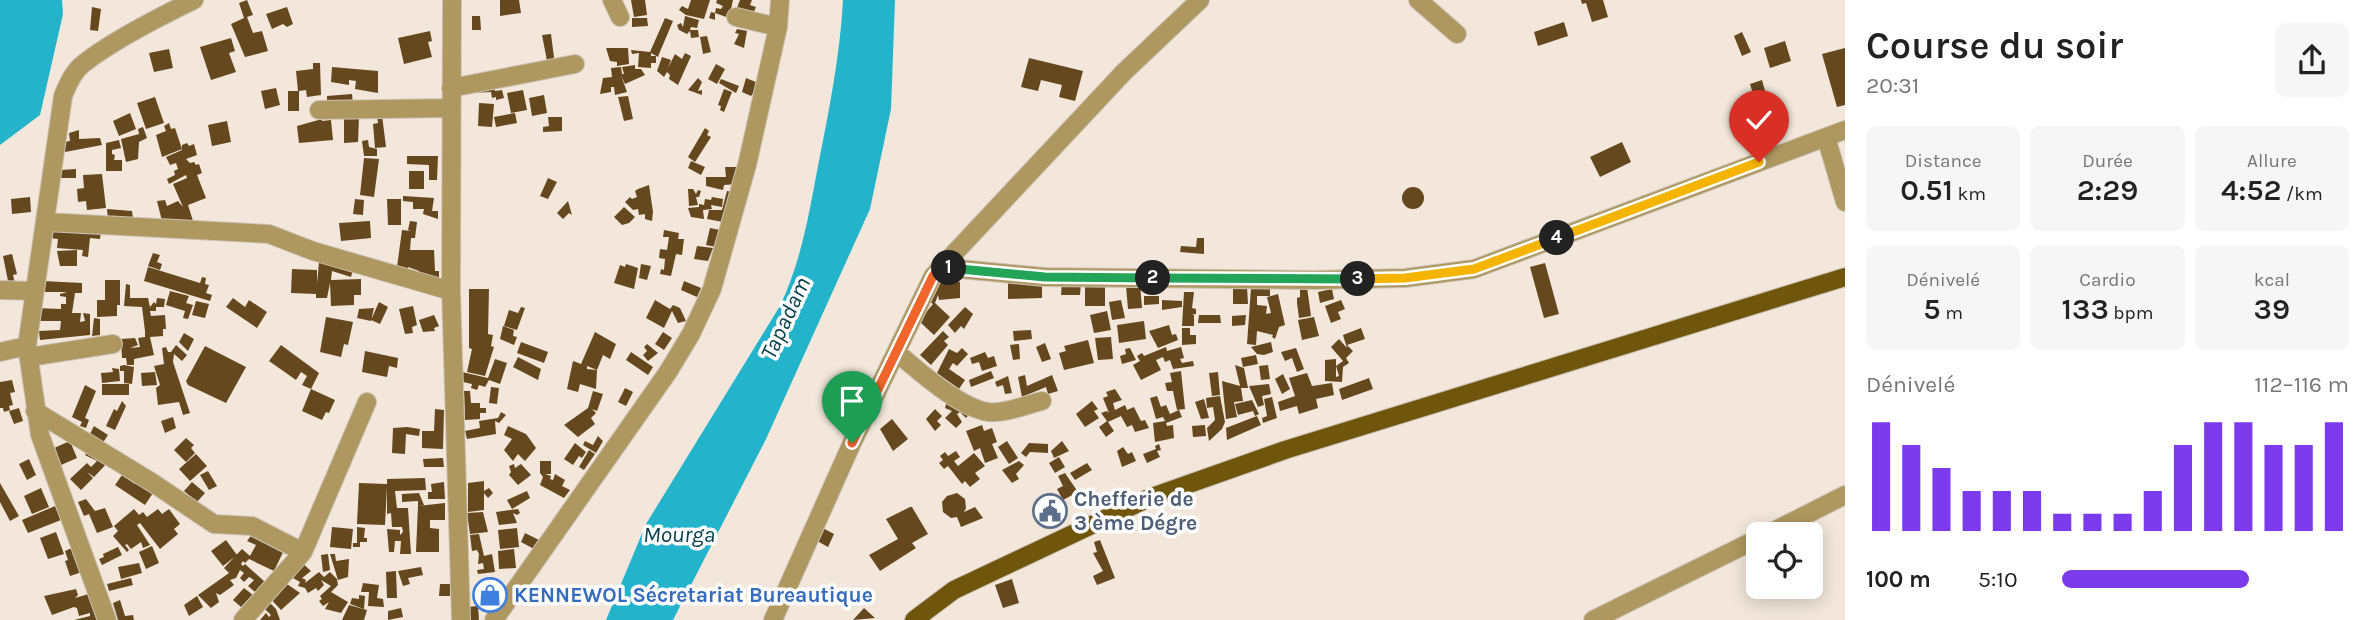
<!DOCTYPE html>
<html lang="fr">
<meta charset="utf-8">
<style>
:root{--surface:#fff;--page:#f6f6f6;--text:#222;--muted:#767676;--accent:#7c3aed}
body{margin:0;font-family:Karla,sans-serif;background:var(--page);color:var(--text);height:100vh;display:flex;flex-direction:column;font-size:26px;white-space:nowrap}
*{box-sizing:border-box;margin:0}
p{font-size:23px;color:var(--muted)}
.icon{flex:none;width:38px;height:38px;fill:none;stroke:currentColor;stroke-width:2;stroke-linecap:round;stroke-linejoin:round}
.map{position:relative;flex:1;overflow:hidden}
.sheet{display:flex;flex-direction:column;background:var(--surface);width:525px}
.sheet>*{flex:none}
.buttons{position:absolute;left:1746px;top:522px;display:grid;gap:14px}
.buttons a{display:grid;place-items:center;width:77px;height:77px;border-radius:10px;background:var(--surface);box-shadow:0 4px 18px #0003;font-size:35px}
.pin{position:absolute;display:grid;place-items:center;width:60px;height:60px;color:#fff;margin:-72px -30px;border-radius:50% 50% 50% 0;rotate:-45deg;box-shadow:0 0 7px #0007}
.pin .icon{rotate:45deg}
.km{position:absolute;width:35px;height:35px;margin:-18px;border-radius:50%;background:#222;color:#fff;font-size:19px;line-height:35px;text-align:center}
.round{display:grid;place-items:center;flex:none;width:74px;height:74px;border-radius:10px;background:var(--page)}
.overview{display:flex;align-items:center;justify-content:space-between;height:119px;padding:0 21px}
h1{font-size:38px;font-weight:600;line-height:52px}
.stats{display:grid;grid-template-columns:repeat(3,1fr);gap:10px;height:119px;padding:7px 21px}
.stats div{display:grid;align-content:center;border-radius:10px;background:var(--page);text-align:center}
.stats b{font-size:30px;font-weight:600}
.stats small{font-size:19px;font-weight:400}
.stats p{font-size:19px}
.chart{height:196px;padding:14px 21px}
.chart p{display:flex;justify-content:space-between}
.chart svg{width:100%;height:126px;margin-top:7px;stroke:var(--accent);stroke-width:6}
ul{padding:0 21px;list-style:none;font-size:23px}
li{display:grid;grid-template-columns:112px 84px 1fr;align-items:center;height:52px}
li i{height:18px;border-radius:9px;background:var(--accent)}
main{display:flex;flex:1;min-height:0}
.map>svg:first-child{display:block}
</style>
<main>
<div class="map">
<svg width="1845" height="620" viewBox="0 0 1845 620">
<rect width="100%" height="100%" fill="#f2e7da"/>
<path fill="#23b4cc" d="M0,0H62L63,14L40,115L0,145Z
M843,0H895L891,109L870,209L766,439L673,620H606L646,524L780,306C801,262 809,214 818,166C829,110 840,56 843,0Z"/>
<path fill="#66481e" d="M247,0L253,15L247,17L253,33L262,31L268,51L245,57L231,24L244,18L239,3Z
M500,0H519L521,13L500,16Z
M631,0H645L647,15L634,17Z
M691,0H710L704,19L686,15L679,10L682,6L688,9Z
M717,0H733L729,18L715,13V20L709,18L711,12L715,13L716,8L721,9L723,6L716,3Z
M740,0H752L750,5L756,7L753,14L735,13Z
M1581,0H1603L1608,17L1592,22L1586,3L1582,4Z
M92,7L101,9L98,31L90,30Z
M287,7L293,24L287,27L283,24L272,29L266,14Z
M472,16H480L481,30H472Z
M685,16L699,20L697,28L691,27L690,30H698L699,37L691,38L690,31L687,34L679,30L677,25L681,23L683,27Z
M632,18H647L648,26L632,27Z
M665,18L673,21L659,54L658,57L651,53V56H656V63H651V68L638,67L639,53L632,54L631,50L650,52Z
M1564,22L1568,36L1538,46L1534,32Z
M737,29L747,31L744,48L734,44L739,34L735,33Z
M430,31L432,41L428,42L432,57L404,64L398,38Z
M1742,32L1751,52L1742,56L1734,36Z
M551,34L555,65L548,66L542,35Z
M707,36L711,52L703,54L700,37Z
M231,38L235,51L229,53L236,72L211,80L200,47Z
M1785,41L1791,61L1770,68L1764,48Z
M606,48H628L629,64L617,66V62L610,61Z
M1845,48V105L1837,107L1822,54Z
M169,49L173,68L154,72L149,53Z
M685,53L691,56L678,85L669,79L670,75L667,72L664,77L657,71L662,57L671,60L668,68L675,54L682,59Z
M1029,58L1083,71L1075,101L1059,97L1062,85L1041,80L1038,91L1021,87Z
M313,63H320L321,95L307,97L306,90L299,91V111H288V91H298L296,71L313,69Z
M716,64L725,69L717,84L708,79Z
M635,65V69H641L645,75L625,84L621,75L627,92L615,95L614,87H611V92L600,94L603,78L612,77L611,68L621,67L622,74H624L622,67Z
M332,67L378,71V93L355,89L356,81L349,80V85L331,82Z
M698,78L702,82L698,91L702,90V95L688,90Z
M746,78L763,85L759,98L753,96L755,91L751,96L742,92Z
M721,79L739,86L736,93L719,83Z
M1762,80L1774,123L1763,127L1750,84Z
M494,84L495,91L502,90L504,98L496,100V97L492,98L491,92L473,93L472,87Z
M276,88L280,105L265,109L261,91Z
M724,89L732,92L724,112L720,110L721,106L718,105Z
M523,90L527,110L511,113L507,93Z
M352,94L353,105L327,107V96Z
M544,95L547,113L532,116L529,98Z
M628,96L633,119L624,121L618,97Z
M155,97L164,123L146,129L137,103Z
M479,103L494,104L492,127L478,126Z
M130,113L136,129L119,136L113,121Z
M515,113L517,123L496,127L494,117Z
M377,115H382L386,147L375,148L373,124L378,123Z
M344,117H359L358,142L344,143Z
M548,117H562V131L543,132V127L549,126Z
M322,119V121L331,120L333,140L299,143L297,126Z
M227,121L231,142L212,146L208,125Z
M169,123L171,129L175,128L182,149L162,157L156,135L166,131L164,126Z
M143,127L147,138L139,142L138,159L126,162L121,139L139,134L138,129Z
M705,128L709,131L707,135L711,137L695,162L688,157Z
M79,130V139L100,138L102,145L65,152L63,142L70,141L69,133Z
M119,140L121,148L112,150V154L115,155L114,160H122V171H106V143Z
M368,140L369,147L377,149V156H364L362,141Z
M1622,142L1631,162L1600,177L1590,157Z
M187,143L189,146L194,144L197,155L186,159L190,163L194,162L196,165L199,164L202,173L197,175L206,198L188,205L193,221L163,225L157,201L165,200L167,206L178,201L183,207L173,184L187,178L186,175L169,184L167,179L175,175L174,171L178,169L176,163L170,165L166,157L182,150V145Z
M407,156H438L437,180H429V165L407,164Z
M364,158L379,159L374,197L360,195Z
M691,161L705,167L701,175L688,168Z
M725,167H740L737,184L724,185L723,190L706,186V177H726Z
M76,169V178H61V170Z
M409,171H424V189H409Z
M102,174L106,208L87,210L86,201L78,202L77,189L84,188L83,175Z
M548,178L557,182L548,199L540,196Z
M649,185L653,212L652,221L645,219V214L639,215L638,209L633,210L625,202L630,197L632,199L637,197L635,191L638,189Z
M1402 198a11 11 0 1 1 22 0a11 11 0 1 1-22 0Z
M688,189H693L696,194L698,190L701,191L699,197H696L698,205L689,206Z
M727,191L731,192L728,223L707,219L709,210H722Z
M403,196L434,198L432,211H438V219L423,214L424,209H413V202L403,201Z
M30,197L31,212L12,214L11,199Z
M712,197L723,199L722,207L711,205L712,209L703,210L704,219L691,217L688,208L699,207V204L704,205L705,199L711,200Z
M355,199L364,200L363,215L353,214Z
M387,199H401V225H388Z
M568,201L572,215L569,213L563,219L557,213Z
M624,207L635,217L629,223L622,225L614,217Z
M107,209L132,211L133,218L108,220Z
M370,221L371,238L341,241L339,223Z
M410,221L417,222L415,238H411L410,250H434L435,271H439V283L420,277L419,271L408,267L406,273L397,267L402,230L411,231L408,230Z
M51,227L62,228V232L77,233V229L101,231L100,239L90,238L88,257L82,256L83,250L57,248L58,239L50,238Z
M710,228L720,230L716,247L706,245Z
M664,230L679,233L678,239H684L682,255L676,254L671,276L660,274L661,269L664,270L665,259L659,258L660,249L667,250L669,237H663Z
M1197,238H1204V254L1180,252L1181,246L1196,247Z
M697,246L713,248L708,261L694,259Z
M77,250V266H60L57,251Z
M153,253L160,255L157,262L162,264L160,270L148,266Z
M12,254L17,274L13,275L15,284L9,286L3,256Z
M319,262L353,270L351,277L332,271L331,280L361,279V295H354V305L331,306L330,283L327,298H316V294L291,293L292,269L317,270V284Z
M1545,263L1559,314L1544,318L1530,267Z
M626,264L638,268L634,289L614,283L620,265L625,267Z
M641,264L651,266L647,280L639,278Z
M148,267L200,283L202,277L206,278L205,284L209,285L206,293L212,295L210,301L144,281Z
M105,280H120V305H117V316L97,317V300H105Z
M43,281L82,283V293H75L72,313H81L80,322L85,321L83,313L90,314V335L40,340L39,331L60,330L61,321H38L36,308L61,309V304H66V297L60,296V294L67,292H43Z
M684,281L701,288L697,297L681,290Z
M1062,281L1081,282L1080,295H1061Z
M960,282V298L939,300L938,295L935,303L950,317L934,335L919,321L933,304L929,301L937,283Z
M1042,282V298L1008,299V283Z
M1085,283H1105V306H1085Z
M126,284L130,285V298H148L150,307L154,302L156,304L157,298L165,299L164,307H156V311H150L151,316L165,315L166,329H163V336L150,337L154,355L134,359V365H127L126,358H122L121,339L135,338L138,345L130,348L140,347L138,338L145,337V331L142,307L124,306Z
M1140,284L1142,308L1128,309L1126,286Z
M1233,285L1247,286L1248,304H1233Z
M1270,287V296H1257V305L1267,306L1266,314L1271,313L1267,297L1278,294L1285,325L1279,327L1275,339L1272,337L1273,335L1257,331L1256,345L1247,344L1251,288Z
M1300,287H1307L1311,316L1299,318L1297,303V298L1300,297Z
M469,289H489L488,334L493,335L491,346L494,347L485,376L467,372L472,349L469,348Z
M1332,289L1334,299L1320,303L1318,292Z
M170,291L189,296L186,303L193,305L188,319L183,318L185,311L166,305Z
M1184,292H1194L1192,308L1196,309V314L1191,315H1194V326H1182Z
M1144,296H1159V304L1144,305Z
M233,298L245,307L249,300L267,312L257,328L226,307Z
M655,300L670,309L673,305L680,308L686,321L678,323L672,311L664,328L646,318Z
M1121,300L1125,318L1112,320L1109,302Z
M1162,300L1182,301V307L1162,310Z
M1341,300L1345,309L1338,312L1341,319L1331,323L1325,306Z
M196,301L209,304L205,318L192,315Z
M379,302L388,307L380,324L371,320Z
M413,306L417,325L412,327L413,333L405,334L399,309Z
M521,307L525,308L517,330L504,326L509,310L518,313Z
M965,307L973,314L964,329L961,326L955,333L948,325Z
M374,308L371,321L357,318L359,309Z
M1107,311L1111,330L1094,333L1090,315Z
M434,315L439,326L434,328L435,331L423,332L419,320Z
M1199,315H1220L1221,323H1198Z
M1246,315L1245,325L1232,326V316Z
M326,317L353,322L348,345L344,344L341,357L320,352Z
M1314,317L1319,336L1302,340L1298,320Z
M94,318L100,319V335L92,336Z
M1144,321L1146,339L1119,343L1117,325Z
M1169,325L1172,335L1176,334L1178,340L1158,348L1149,331Z
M503,326L514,330L513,336L517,337L514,345L500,339Z
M1182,328H1190V335H1196V344L1182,345Z
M1361,328L1365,339L1347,345L1353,351L1346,358L1349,363L1343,367L1342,382L1325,381V360L1336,359V377L1339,376L1336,366L1343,361L1331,347L1339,339L1347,348L1343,335Z
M1031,330L1032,339L1014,341L1013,331Z
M943,331L949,337L944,341L948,345L931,365L920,355Z
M595,332L616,344L610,359L603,355L597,370L587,366V369L597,370L596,389L580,384L578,392L567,389L573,361L581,364Z
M663,332L672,338L664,350L655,344Z
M184,333L194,339L188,351L179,342Z
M1111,337L1113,359L1098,360L1095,338Z
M1088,340L1094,363L1064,370L1059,353L1066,351L1064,346Z
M521,342L548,352L544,363L517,353Z
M1271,342L1273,352L1264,355L1257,354L1251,347Z
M1045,343L1051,359L1042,362L1036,347Z
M647,344L658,353L648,361L643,355L647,351L644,347Z
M1019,344L1020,359L1013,360L1010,345Z
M176,345L187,355L182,361L174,354L173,362L190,413L183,415L179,402L158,405L156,388L160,385L154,366L164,364L162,348L166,347L168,352H171Z
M281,345L319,373L311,389L302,385L307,376L301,372L296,380L269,361Z
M205,346L246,367L226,403L188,385L186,381Z
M1166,347L1167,351L1181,347L1184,358L1180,359L1182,363L1193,361L1194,366L1173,369L1170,360L1165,362L1163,357L1156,360L1161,370L1141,380L1133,365L1140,361L1137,356L1142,353L1144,356Z
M962,348L968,354L957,366L953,363L949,369L965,380L959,389L937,373L949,349L957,353Z
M1130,348L1136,360L1122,364L1120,356L1126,354L1125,349Z
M1296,348L1304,369L1297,372L1292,358L1285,361L1281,352Z
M365,351L398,358L397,368L389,366L387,377L362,372Z
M631,352L653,367L648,375L626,360Z
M985,352L988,358L994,356L997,366L982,371L979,362L972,364L970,358Z
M1256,355L1258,364L1243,367L1241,358Z
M518,357L541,369L538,380L513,367Z
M495,359L507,363L500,384L489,380L485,387L479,385L477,390L471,388L472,384L463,382L462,372L488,378Z
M124,365L134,367L132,384L124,383V371H120V366Z
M1235,365L1244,368L1248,388H1241L1243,401L1234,402L1237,417L1226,419L1222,381L1240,386Z
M1268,365L1270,379L1261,380L1259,366Z
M112,368L119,369L120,381L102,383L101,373L113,372Z
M991,371L994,378L971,387L969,380Z
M1181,371L1185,409L1177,410L1173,391H1167L1165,383L1172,382L1170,373Z
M155,372L157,385L142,386L141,373Z
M1218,372L1220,395L1212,396L1209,373Z
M1307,373L1312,386L1332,383L1334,395L1316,399L1318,408L1299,414L1297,406L1280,411L1278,402L1295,396L1289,378Z
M1283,374L1290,389L1282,394L1275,379Z
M1025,375L1027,386L1052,375L1058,391L1048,394L1046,387L1022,397L1018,377Z
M1008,376L1012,393L1005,394L1003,385L997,387L995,382Z
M1369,378L1373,389L1342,400L1339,389Z
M12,380L15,392L10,393L13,405L9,406L10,410L4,412L3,408H0V382Z
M102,384H129V395H102Z
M1269,384L1271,394L1262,396L1264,405L1258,407L1249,386Z
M85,385L96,391L85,418L89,420L86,428L80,426L82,422L72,417Z
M491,387L499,388L497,404L489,403Z
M625,388L633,392L626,406L618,402Z
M311,389L335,400L329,413L326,412L322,420L302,411Z
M1115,389L1122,400L1113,403L1115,410L1125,405L1127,410L1134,407L1141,421L1145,420L1149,428L1135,432L1132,425L1127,427L1121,416L1108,422L1114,431L1106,437L1099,427L1107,421L1101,413L1107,411L1109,413L1103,398L1108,396L1106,392Z
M464,391H470L471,403H480V408H486V413H480V419L465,420Z
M593,391L603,394L597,411L592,409L596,413L591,418L595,424L578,437L564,425L588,408Z
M948,396L972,411L966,418L960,412L957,414L962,422L956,428L945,418L952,411L945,408Z
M1157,396L1161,407L1166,405L1170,414L1179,410L1182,417L1166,423L1167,426L1173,425L1174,438L1155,442L1153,423L1165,421L1163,417L1156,419L1150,398Z
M1220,396L1225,422L1222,429L1209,441L1207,428L1215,420L1213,407L1207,408L1206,398Z
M1272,397L1277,418L1263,423L1262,418L1267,416L1264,399Z
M1204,399L1209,418L1201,419L1195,402Z
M1252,400L1259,414L1255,416L1253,411L1238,415L1235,404Z
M122,401L126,406L115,430L106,426L114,409L117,411Z
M1092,401L1098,409L1094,411L1099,418L1085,427L1076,414Z
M19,408L23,421L14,424L9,411Z
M435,409L444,410L443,449L422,448V431H434Z
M935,409L942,416L937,421L941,425L935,431L926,419Z
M501,412L506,415L499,423L495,421L496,434L467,439L465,431L480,428L479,421L498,418Z
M1257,416L1261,425L1227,440L1226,428Z
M173,417L176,428L165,433L161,421Z
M892,419L908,439L893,451L880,429Z
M982,425L984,431L992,428L997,442L992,444L998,458L985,463L980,448L974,451L966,431Z
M1205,425L1206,436L1193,437L1192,426Z
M94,426L108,435L102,444L90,434Z
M508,426L526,434L536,448L525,461L518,454L513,461L504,450L512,439L504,435Z
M407,427L420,429L419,436L406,434L405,454L392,453L393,428Z
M598,436L603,441L596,453L583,445L585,441L593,445Z
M186,438L194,445L191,448L195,453L186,462L174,450Z
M70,441L77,458L61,465L54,448Z
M1007,441L1018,458L1009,464L998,447Z
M1062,441L1069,451L1054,458L1051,451Z
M575,443L586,452L582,458L579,456L573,465L564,459Z
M1029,443L1048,444V453L1030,452L1026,457L1021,453Z
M1159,444L1161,450L1157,451L1160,457L1147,463L1143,454L1156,449L1155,446Z
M90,446L111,459L94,477L87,472L93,478L81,490L70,479L87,463L91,467L97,461L85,455Z
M1123,447L1128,454L1132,452L1136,461L1122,467L1117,451Z
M589,450L595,454L584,470L579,467Z
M956,451L960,457L954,461L958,466L974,453L985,466L975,473L980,479L970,487L965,481L962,484L948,466L944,469L939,463L943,460L940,456L945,452L948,456Z
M196,454L207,466L190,481L179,469Z
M1059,457L1065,467L1055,473L1049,463Z
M443,458L444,467H424L423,459Z
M29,459L36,475L27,480L19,464Z
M540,461H551V474H545L551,476L550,479L553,480L555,474L565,480L562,486L570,490L564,498L540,485L543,477L540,473Z
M1019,461L1024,465L1016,474L1019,479L1012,483L1002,470Z
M1087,463L1092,470L1075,480L1070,473Z
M514,464L515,468L521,464L531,475L518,485L509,475L511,472L509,466Z
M208,471L217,486L209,490L200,475Z
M1065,473L1078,492L1063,500L1057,489L1063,486L1058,476Z
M122,475L135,484L139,479L153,493L145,505L115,485Z
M425,478L426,490L395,491L397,508H408L411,554H400L401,541H395L394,552H389L387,529L400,530V535L403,532L402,527H392L391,513L387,514V487L385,525L357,524L359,483L387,484V479Z
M484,481V491L489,488L493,493L488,498L484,493V510L468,512V483Z
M192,482L205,493L197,502L184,491Z
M444,482L445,499H428V492H432L431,484Z
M0,483L19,516L10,521L0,502Z
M41,488L49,507L32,514L24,496Z
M527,491L530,498L512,509L507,500Z
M419,493L424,505L418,506V501L402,502V494Z
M957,493L965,499L966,508L964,512L975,507L983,518L961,527L957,517L951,518L943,512L942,502L947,496Z
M1054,495L1066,514L1046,527L1034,509Z
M86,499L95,511L105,508L113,527L97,533L89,514L84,516L78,502Z
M445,503V520H430V528L439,529V552H416L418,506Z
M55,506L61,520L28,533L22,520Z
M910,507H912L928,534L912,543L916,548L880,571L869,555L898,539L886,519Z
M134,509L139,515L143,512L147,517L158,509L162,514L169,509L180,524L174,529L178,534L160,549L140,523L137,525L150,545L143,548L141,542L131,549L127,544L125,545L129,550L127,552L113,536L118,531L114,526Z
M518,509L520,513L517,515L513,513L517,523L499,525L496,512Z
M483,512L488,532L470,534L467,513Z
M819,526L834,534L828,547L812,538Z
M332,527L353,529L351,549L330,547Z
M357,527L365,528L364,538H367V542H360V547H353V543H357Z
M517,528L519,547L500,549L498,530Z
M256,529L286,546L274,571L249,559L245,563L243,561L241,564L243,566L245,564L265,582L255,592L248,586L254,580L249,577L244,582L240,578L244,573L240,570L236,578L230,580L234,585L220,595L216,593L219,602L211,608L198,595L229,573L224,568L242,549L250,556L256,545L247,541Z
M56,532L64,554L48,559L40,538Z
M525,533L539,540L534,549L521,542Z
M479,534L484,556L492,554L495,572L478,574L477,570L484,569L483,563L478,564L479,554L477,550L472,551L470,535Z
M226,540L237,555L223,566L211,551Z
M1100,540L1115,578L1097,585L1093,576L1103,571L1093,553L1097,552L1094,542Z
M152,546L159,563L146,569L139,552Z
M74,547L82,572L70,576L65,561L68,560L65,551Z
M118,547L122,555L102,565L99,559L104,557L103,554Z
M514,549L516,568L499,569L498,551Z
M328,554L330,570L323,572L321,555Z
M330,554H335L336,561L349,559L348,577L338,580Z
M300,561L311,571L302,578L306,580L305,583L319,572L324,577L330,572L337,579L338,585L331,592L348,602L341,613L325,609L329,602L323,606L319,601L322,599L320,596L331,586L321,580L324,585L318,591L316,588L308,593L305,588L298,586L300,582L293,578L291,579L287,584L300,593L281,610L268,596Z
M139,563L142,573L121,579L118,567Z
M421,567L423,575L408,578L410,584L403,586L398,571Z
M396,571L397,598H387L386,572Z
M131,578L133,585L109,591L107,584Z
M1012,579L1019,603L1003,608L995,585Z
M363,583L379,585L377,598L383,599L384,607L368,606L369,592H361Z
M440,584H450V596H439Z
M244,588L253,595L241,607L233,600Z
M485,588L499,593L495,603L482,598Z
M76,589L78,595L75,598L92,593L97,620H74L90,616V613L79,616L77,608L74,607L52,615L44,596Z
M359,595L365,596L364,609L350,604L352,598L359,599Z
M197,596L203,607L189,616L184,605Z
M120,600L125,616L133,615L134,620H118L113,603Z
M268,601L276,609L280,620H260L266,613L269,617L271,615L262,606Z
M349,605L367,610L364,620H342Z
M478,606L479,620H468L467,607Z
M401,608L403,617L388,620V611Z
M864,608L875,618L853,620Z"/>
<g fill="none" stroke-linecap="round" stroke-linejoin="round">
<g stroke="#ccc2b7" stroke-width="20">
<path id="minor" d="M452,0L451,291L461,620
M612,0L620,17
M1418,0L1457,34
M736,17L778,27
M451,88L575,64
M319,110L450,108
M1826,137L1845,202
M46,222L269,234L313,251L451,291
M938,270L949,268L1045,277L1314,280L1405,278L1474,269L1845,130
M0,290L34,291
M0,352L27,346
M896,352C919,371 958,407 988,412C1005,414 1025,405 1042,401
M29,357L113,344
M35,411L153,483L214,524L252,526L303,552
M1768,534L1845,495
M107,620L40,435L27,346L63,96C68,84 73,72 83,64C113,40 159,17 194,0
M243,620L303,552L367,402
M494,620L668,372L691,334L712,289L747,165L778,27L780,0
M773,620L852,443L933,276L1124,72L1200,0
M1593,620L1759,538"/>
</g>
<g stroke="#ccc2b7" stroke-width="20">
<path id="major" d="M914,620L954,590L1149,498L1285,450L1845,277"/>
</g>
<use href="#minor" stroke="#af985f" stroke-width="18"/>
<use href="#major" stroke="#70560d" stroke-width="18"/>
</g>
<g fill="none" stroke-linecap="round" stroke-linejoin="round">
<g stroke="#fff" stroke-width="14">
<path id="split-1" d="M852,443L933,276L938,270L949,268"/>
</g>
<g stroke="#fff" stroke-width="14">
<path id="split-2" d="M949,268L1045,277L1153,278"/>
</g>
<g stroke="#fff" stroke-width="14">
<path id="split-3" d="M1153,278L1358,279"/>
</g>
<g stroke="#fff" stroke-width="14">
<path id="split-4" d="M1358,279L1405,278L1474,269L1557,238"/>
</g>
<g stroke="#fff" stroke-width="14">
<path id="split-5" d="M1557,238L1759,162"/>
</g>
<use href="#split-1" stroke="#f0652b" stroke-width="9"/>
<use href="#split-2" stroke="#22a559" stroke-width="9"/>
<use href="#split-3" stroke="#22a559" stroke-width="9"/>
<use href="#split-4" stroke="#f5b400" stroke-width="9"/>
<use href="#split-5" stroke="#f5b400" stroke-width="9"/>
</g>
<defs>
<g id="civic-ring" transform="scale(1.75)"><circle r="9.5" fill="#fff" stroke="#5c6f8a" stroke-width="1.5"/><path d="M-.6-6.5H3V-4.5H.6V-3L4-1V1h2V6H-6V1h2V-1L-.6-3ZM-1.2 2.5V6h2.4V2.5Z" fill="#5c6f8a"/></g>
<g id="shop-ring" transform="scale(1.75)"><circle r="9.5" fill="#fff" stroke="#3f7fe0" stroke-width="1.5"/><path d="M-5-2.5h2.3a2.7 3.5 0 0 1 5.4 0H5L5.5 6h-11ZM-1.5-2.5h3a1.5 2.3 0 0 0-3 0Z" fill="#3f7fe0"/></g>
</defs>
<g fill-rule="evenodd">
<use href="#civic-ring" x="1050" y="511"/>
<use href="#shop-ring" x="490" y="595"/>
</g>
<g text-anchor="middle" stroke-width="7" stroke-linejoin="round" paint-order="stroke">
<g font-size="21" font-weight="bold" fill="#4e5e75" stroke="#fff" text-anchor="start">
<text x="1074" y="506">Chefferie de<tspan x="1074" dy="24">3 ème Dégre</tspan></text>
</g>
<g font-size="21" font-weight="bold" fill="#366cbe" stroke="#fff" text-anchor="start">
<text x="514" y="602">KENNEWOL Sécretariat Bureautique</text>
</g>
<g font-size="23" font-style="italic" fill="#06434e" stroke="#fff">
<text transform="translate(785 318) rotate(-65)" y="8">Tapadam</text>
<text x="679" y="542">Mourga</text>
</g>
</g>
</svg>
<div class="buttons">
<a><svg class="icon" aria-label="locate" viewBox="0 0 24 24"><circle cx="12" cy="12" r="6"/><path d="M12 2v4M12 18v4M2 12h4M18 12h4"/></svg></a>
</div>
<div class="pin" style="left:852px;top:443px;background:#1e9e55"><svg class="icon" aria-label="arrive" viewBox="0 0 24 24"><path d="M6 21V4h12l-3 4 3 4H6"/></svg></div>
<div class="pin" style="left:1759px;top:162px;background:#d93025"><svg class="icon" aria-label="check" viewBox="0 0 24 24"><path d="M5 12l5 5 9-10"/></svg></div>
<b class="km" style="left:949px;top:268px">1</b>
<b class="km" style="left:1153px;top:278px">2</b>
<b class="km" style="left:1358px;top:279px">3</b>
<b class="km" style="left:1557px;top:238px">4</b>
</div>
<section class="sheet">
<div class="overview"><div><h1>Course du soir</h1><p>20:31</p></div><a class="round"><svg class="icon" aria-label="share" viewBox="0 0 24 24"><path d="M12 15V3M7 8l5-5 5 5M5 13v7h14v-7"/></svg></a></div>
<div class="stats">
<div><p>Distance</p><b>0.51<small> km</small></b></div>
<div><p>Durée</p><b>2:29</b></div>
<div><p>Allure</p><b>4:52<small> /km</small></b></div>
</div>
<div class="stats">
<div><p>Dénivelé</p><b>5<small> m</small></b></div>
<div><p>Cardio</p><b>133<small> bpm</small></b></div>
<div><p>kcal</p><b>39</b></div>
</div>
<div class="chart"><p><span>Dénivelé</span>112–116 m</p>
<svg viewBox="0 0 160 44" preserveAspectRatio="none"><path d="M5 44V6M15 44V14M25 44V22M35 44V30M45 44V30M55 44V30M65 44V38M75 44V38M85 44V38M95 44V30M105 44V14M115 44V6M125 44V6M135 44V14M145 44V14M155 44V6"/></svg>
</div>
<ul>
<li><b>100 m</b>5:10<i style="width:65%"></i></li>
</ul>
</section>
</main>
